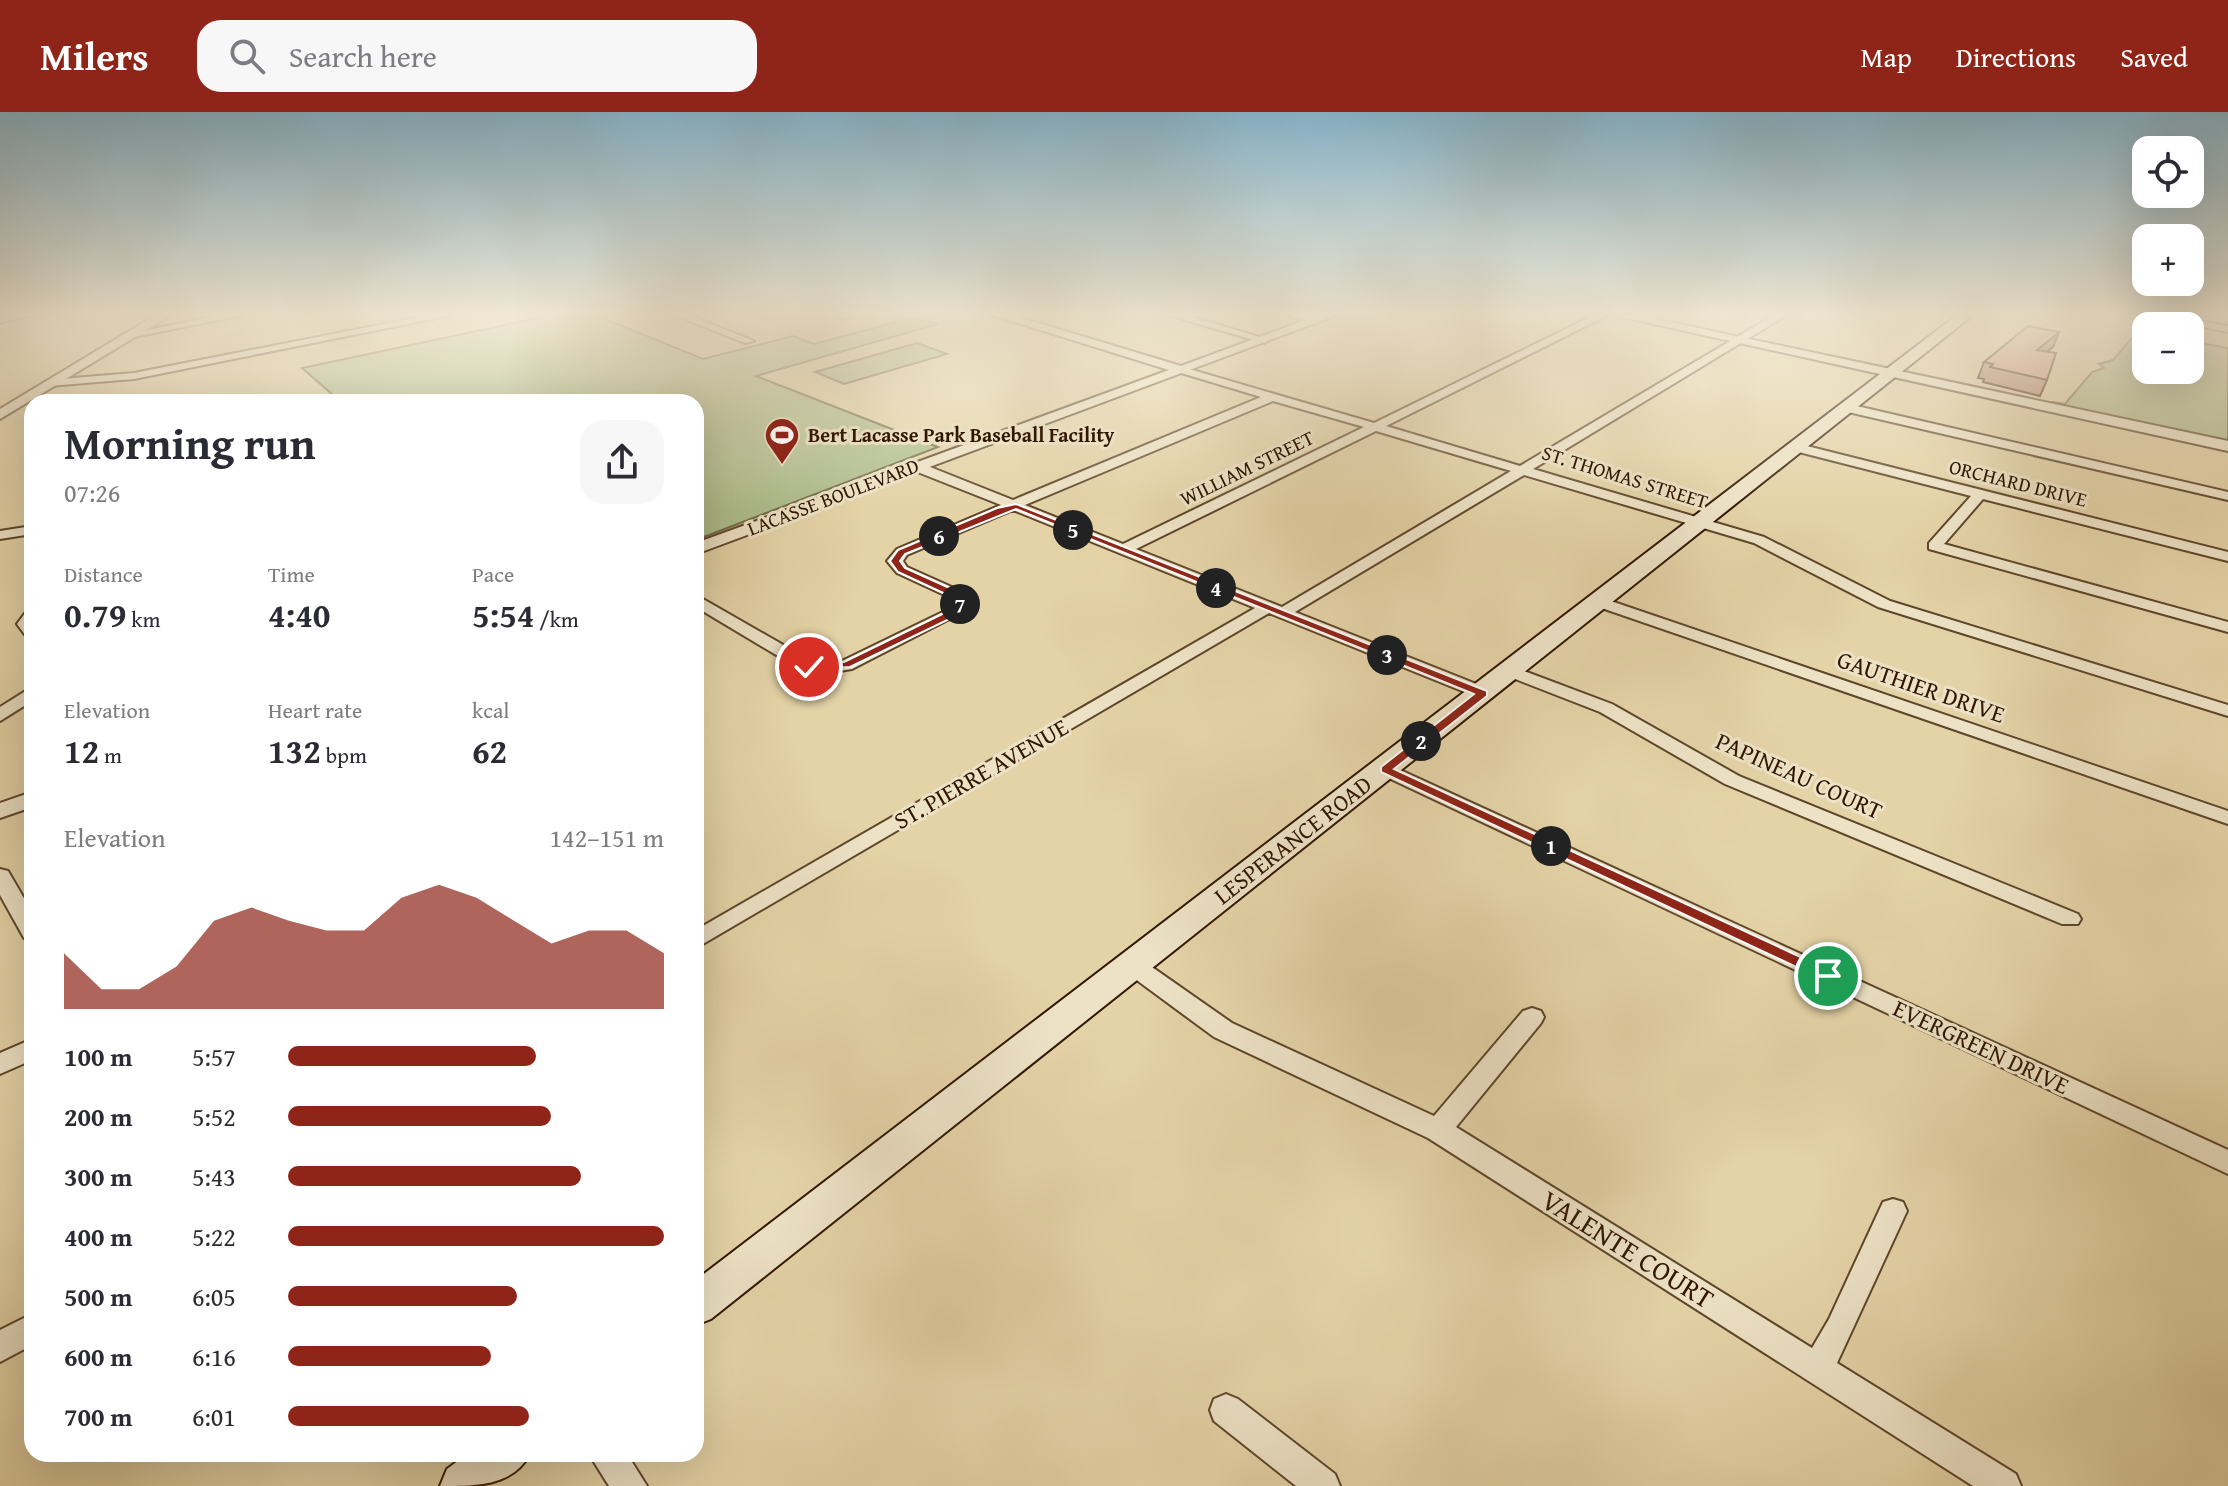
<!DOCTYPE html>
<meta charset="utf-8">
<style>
:root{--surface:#fff;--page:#f7f7f7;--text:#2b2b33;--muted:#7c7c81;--accent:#8f2418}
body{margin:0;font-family:"Gentium Book Plus",serif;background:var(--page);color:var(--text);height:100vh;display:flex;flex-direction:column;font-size:30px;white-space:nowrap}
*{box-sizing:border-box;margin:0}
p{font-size:26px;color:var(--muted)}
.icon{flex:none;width:44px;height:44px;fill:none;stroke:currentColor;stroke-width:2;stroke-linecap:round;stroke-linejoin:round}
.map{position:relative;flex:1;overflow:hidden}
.side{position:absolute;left:24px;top:282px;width:680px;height:1068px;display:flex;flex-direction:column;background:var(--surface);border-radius:24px;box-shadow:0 8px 32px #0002}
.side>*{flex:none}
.controls{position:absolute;left:2132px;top:24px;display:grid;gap:16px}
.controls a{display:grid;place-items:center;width:72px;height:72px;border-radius:16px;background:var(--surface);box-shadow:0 8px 32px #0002;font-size:40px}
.pin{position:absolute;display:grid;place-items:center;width:68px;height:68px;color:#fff;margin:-34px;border:4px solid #fff;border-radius:50%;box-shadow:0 2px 8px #0007}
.km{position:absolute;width:40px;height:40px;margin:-20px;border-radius:50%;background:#222;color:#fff;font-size:22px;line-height:40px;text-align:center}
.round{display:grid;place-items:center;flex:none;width:84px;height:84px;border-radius:24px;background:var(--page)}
.summary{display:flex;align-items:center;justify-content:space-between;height:136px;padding:0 40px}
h1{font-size:44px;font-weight:800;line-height:60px}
.stats{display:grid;grid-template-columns:repeat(3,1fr);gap:12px;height:136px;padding:8px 40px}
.stats div{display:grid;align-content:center}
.stats b{font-size:34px;font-weight:800}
.stats small{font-size:22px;font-weight:400}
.stats p{font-size:22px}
.chart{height:224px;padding:16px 40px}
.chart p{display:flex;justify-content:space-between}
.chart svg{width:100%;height:144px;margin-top:8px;fill:var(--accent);opacity:.7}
ul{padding:0 40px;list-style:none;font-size:26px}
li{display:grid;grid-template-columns:128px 96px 1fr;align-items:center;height:60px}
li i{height:20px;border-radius:10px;background:var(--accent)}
header{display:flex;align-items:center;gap:48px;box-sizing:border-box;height:112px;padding:0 40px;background:var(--accent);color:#fff}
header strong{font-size:38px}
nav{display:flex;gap:44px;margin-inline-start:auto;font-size:28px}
.search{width:560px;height:72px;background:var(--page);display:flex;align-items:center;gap:20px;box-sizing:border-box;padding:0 28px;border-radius:24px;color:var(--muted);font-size:30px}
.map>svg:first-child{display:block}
</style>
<header>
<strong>Milers</strong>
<div class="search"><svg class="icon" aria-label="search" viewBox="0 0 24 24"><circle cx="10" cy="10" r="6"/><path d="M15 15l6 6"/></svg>Search here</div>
<nav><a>Map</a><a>Directions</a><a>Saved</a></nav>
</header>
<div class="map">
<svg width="2228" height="1374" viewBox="0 0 2228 1374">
<rect width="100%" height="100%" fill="#e4d3a7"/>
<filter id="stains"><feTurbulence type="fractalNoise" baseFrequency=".0025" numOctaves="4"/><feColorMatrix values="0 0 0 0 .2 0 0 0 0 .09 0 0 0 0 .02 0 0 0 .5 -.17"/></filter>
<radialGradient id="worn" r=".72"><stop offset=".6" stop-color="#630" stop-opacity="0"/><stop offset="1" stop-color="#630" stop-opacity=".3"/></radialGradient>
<path fill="#aebe8d" stroke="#706a47" stroke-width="2" d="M552,203H595L703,247L793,224L814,232L911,206L938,212L756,264L938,335L696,428V290H341L302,256Z
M2138,219L2146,221V258H2190V229L2228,236V332L2049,294L2052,290L2065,292L2092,260L2104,256L2099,252L2113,248Z
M917,231L947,242L844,272L815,260Z"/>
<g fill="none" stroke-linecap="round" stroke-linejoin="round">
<g stroke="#5e462a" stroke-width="4">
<path id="minor" d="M32,203L0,211V205Z
M220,203H243L134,225L129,222Z
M430,203H452L134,267L49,274L43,271L49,268L134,261Z
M674,203H689L754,229L745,231Z
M837,203H849V204L844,207Z
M1168,203H1186L1269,228L1264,231Z
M1288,203H1306L1320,209L1315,212Z
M1594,203H1608L1386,314L1520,354L1774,203H1787L1533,357L1764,425L1890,489L2228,593V604L1878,495L1754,431L1524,363L1295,500L1489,577L1492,581L1489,585H1477L1269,501L696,836V818L1255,496L1013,398L907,443L903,449L907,455L965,481L969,497L852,557L827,561L803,559L696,495V483L813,550L827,551L842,549L953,495L951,486L897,461L887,449L897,437L1001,393L910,357V351H920L1013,388L1261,285L1178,260V256L1182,255L1374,311ZM1273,289L1364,315L1123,432L1025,393ZM1376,319L1511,359L1282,495L1136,437Z
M2146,203H2169L2228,214V220Z
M1848,292L2228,380V388L1844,299V293Z
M1799,332L2228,440V449L1983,387L1944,432L2228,510V520L1929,437V431L1971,384L1795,339L1793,336Z
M32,414V422L0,427V419Z
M1599,485L2228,699V712L1593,493V487Z
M32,498V525L26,524L17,512L26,500Z
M1511,554L1612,592L1739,664L2078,802L2081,807L2078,812H2062L1725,672L1600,600L1505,563L1502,559L1505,555Z
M32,575V589L0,609V595Z
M1385,651L2228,1038V1062L1378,661L1375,657L1378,653Z
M0,757L8,759L32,800V828L24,826L0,783Z
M1131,844L1139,846L1232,911L1434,1004L1523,899L1532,896L1541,899L1544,905L1541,911L1456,1015L1812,1236L1829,1207L1883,1090L1893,1087L1903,1090L1907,1099L1837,1251L2016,1362L2021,1374H1973L1428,1026L1214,925L1123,858L1119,852L1123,846Z
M32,927V948L0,962V941Z
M32,1202V1233L0,1250V1218Z
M1226,1282L1238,1287L1335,1362L1340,1374H1296L1214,1309L1210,1298L1214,1287Z
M589,1342H627L647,1374H609Z"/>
</g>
<g stroke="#5e462a" stroke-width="4">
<path id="tertiary" d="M156,203H171L0,307V297Z
M992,203H1012L1181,254L1319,203H1337L696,442V431L1169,258Z
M1613,203H1637L2228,329V339Z
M32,680V695L0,706V691Z"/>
</g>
<g stroke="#311701" stroke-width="4">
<path id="secondary" d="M1957,203H1973L711,1207L696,1213V1168Z
M467,1342H530C512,1374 479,1374 440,1374L447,1357Z"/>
</g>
<use href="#minor" fill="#ede2c6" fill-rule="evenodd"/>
<use href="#tertiary" fill="#ede2c6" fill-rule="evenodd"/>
<use href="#secondary" fill="#ede2c6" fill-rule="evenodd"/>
</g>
<path fill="#b98a75" stroke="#311701" stroke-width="2" d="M2059,220L2053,235L2047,240V268L2040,284L1983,270L1984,267L1978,266L1984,250Z"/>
<path fill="#96715f" stroke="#311701" stroke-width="2" d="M2059,220L2053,235L2030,253L2037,238Z"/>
<path fill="#d7a188" stroke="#311701" stroke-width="2" d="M2028,214L2059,220L2037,238L2056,241L2047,268L1990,255L1993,252L1984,250Z"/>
<linearGradient id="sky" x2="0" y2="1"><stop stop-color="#87b6ce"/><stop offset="0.51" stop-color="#f3ebd7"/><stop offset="1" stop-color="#f3ebd7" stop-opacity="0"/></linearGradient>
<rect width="2228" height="396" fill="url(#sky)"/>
<path fill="#8f2418" stroke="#fff" stroke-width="2" d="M1016,392L1487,579V584L1394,657L1833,860L1835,864L1828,869L1822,867L1381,660V655L1474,582L1016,397L905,442L900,449L905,456L963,482L964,500L850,555L805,557L804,555L809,551L844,550L955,496L954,486L898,460L890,449L898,438L997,396Z"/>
<defs>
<g id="stadium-pin" transform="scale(1.8)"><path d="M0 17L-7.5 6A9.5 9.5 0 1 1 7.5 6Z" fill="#8f2418" stroke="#ede2c6"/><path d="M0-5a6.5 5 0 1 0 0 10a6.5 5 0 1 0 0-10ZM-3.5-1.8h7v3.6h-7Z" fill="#fff"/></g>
</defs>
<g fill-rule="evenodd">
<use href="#stadium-pin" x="782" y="323"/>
</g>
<g text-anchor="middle" stroke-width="6" stroke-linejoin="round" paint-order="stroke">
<g font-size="20" font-weight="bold" fill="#311701" stroke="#ede2c6" text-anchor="start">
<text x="808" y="330">Bert Lacasse Park Baseball Facility</text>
</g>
<g font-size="20" fill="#311701" stroke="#ede2c6">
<text transform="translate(1247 356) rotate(-26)" y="7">WILLIAM STREET</text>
<text transform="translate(1625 365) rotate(17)" y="7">ST. THOMAS STREET</text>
<text transform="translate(2018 371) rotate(14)" y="7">ORCHARD DRIVE</text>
<text transform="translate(833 385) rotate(-21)" y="7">LACASSE BOULEVARD</text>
</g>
<g font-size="24" fill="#311701" stroke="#ede2c6">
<text transform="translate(1921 575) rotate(19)" y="8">GAUTHIER DRIVE</text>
<text transform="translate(981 662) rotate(-30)" y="8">ST. PIERRE AVENUE</text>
<text transform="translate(1799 664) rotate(24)" y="8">PAPINEAU COURT</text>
<text transform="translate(1293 728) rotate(-38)" y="8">LESPERANCE ROAD</text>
<text transform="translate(1981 935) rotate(25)" y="8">EVERGREEN DRIVE</text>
</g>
<g font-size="28" fill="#311701" stroke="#ede2c6">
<text transform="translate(1628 1137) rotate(32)" y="10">VALENTE COURT</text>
</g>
</g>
<rect width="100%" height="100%" filter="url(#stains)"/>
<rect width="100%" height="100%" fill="url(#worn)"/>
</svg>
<div class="controls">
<a><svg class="icon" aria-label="locate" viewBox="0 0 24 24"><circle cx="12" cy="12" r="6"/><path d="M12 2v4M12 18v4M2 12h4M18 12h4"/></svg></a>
<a>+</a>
<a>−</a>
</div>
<div class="pin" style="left:1828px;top:864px;background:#1e9e55"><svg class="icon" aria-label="arrive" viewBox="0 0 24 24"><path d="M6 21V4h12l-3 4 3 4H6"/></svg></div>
<div class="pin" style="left:809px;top:555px;background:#d93025"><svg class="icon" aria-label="check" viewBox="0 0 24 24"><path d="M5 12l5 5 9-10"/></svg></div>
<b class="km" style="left:1551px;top:734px">1</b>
<b class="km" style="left:1421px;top:629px">2</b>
<b class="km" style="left:1387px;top:543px">3</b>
<b class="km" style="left:1216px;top:476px">4</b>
<b class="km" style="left:1073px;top:418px">5</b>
<b class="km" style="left:939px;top:424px">6</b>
<b class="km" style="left:960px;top:492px">7</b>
<section class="side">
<div class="summary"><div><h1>Morning run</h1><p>07:26</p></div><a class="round"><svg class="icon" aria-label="share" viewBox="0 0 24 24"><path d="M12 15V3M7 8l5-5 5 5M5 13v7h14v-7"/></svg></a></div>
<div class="stats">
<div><p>Distance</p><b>0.79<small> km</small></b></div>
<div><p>Time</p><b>4:40</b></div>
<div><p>Pace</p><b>5:54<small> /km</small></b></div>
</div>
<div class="stats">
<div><p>Elevation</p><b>12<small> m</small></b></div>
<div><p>Heart rate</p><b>132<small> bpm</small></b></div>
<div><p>kcal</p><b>62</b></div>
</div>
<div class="chart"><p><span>Elevation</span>142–151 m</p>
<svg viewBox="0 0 160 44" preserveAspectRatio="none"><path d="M0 44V27L10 38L20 38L30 31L40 17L50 13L60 17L70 20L80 20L90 10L100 6L110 10L120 17L130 24L140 20L150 20L160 27V44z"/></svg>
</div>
<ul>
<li><b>100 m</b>5:57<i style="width:66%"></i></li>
<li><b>200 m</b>5:52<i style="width:70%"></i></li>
<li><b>300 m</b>5:43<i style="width:78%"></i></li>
<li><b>400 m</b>5:22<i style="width:100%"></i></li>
<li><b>500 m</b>6:05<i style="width:61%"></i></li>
<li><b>600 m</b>6:16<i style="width:54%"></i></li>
<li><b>700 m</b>6:01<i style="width:64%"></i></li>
</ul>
</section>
</div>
